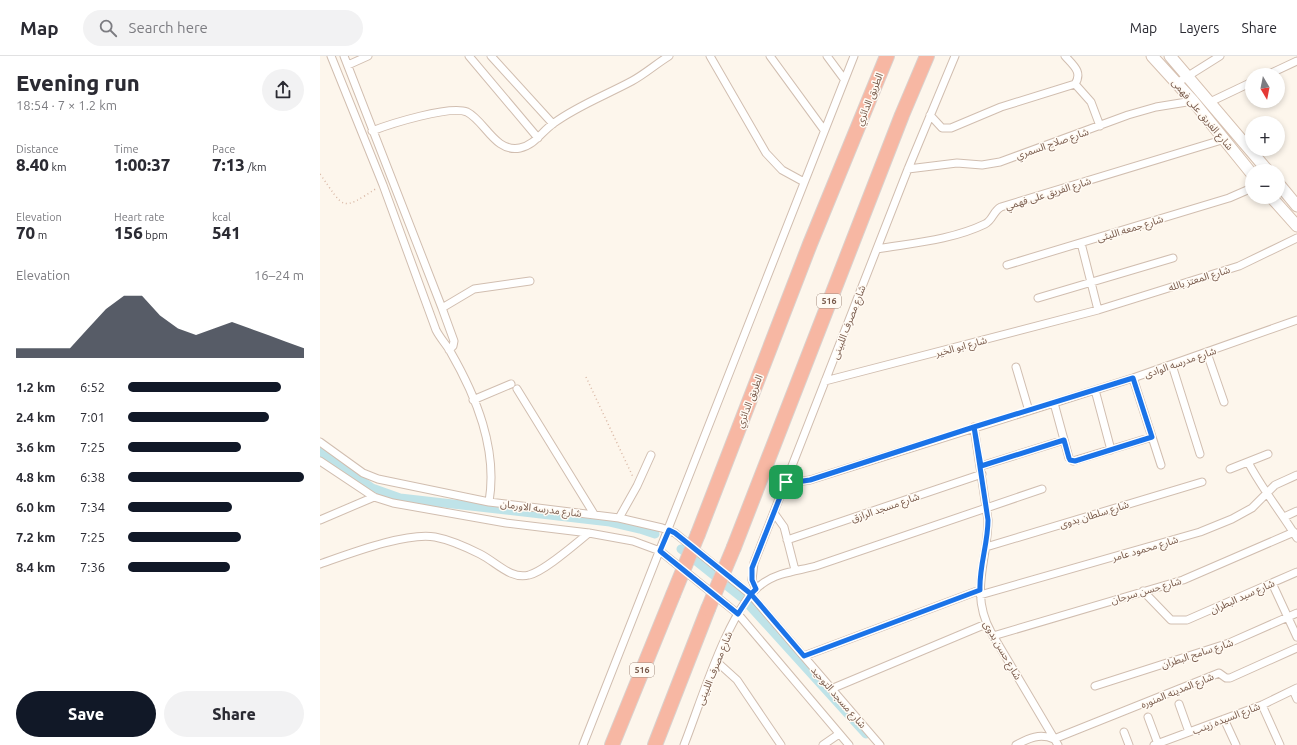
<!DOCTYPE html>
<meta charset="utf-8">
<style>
:root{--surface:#fff;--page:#f2f2f3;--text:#2b2b33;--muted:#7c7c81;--line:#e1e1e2;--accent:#111827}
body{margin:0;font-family:Ubuntu,"Noto Sans Arabic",sans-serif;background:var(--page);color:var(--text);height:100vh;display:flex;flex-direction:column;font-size:15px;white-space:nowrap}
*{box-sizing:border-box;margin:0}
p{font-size:13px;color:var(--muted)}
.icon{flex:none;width:22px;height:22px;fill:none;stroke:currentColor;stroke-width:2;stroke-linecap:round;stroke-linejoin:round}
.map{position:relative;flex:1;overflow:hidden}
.drawer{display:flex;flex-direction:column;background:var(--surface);width:320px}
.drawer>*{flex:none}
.needle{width:26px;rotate:170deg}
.buttons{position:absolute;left:925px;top:12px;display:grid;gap:8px}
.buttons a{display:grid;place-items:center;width:40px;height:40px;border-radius:50%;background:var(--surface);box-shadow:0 2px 6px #0003;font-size:20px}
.pin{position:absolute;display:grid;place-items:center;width:34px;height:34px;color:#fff;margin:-17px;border-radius:8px;box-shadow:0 2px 6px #0006}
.round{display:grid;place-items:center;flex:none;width:42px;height:42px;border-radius:21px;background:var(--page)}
.headline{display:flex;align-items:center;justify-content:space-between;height:68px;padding:0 16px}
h1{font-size:22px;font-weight:800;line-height:30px}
.stats{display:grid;grid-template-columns:repeat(3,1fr);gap:6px;height:68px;padding:4px 16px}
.stats div{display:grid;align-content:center}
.stats b{font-size:17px;font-weight:800}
.stats small{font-size:11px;font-weight:400}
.stats p{font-size:11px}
.chart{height:112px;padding:8px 16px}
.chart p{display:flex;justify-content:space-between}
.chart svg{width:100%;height:72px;margin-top:4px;fill:var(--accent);opacity:.7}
.action{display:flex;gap:8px;margin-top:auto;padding:8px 16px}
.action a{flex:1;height:46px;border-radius:24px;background:var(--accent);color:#fff;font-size:16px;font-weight:800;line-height:46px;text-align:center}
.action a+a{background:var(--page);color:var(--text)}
ul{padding:0 16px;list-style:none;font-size:13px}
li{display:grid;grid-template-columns:64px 48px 1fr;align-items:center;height:30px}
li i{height:10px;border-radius:5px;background:var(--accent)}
header{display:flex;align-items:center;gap:24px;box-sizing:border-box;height:56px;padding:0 20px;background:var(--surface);border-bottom:1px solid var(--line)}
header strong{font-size:19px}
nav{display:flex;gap:22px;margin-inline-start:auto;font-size:14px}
.search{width:280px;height:36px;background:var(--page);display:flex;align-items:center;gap:10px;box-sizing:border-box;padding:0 14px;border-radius:22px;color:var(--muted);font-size:15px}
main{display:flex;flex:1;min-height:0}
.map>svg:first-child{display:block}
</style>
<header>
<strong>Map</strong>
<div class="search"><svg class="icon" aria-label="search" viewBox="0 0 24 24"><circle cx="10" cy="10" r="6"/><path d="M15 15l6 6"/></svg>Search here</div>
<nav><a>Map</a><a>Layers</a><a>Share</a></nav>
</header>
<main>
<section class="drawer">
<div class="headline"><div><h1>Evening run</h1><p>18:54 · 7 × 1.2 km</p></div><a class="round"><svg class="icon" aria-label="share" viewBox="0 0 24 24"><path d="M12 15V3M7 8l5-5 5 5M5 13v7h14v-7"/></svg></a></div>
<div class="stats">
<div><p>Distance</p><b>8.40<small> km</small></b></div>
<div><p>Time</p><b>1:00:37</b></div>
<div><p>Pace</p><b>7:13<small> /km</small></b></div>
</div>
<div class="stats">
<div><p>Elevation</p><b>70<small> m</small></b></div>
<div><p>Heart rate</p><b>156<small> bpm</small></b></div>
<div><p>kcal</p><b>541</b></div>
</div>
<div class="chart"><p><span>Elevation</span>16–24 m</p>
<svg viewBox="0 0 160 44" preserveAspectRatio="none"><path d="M0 44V38L10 38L20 38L30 38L40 26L50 14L60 6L70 6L80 18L90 26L100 30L110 26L120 22L130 26L140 30L150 34L160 38V44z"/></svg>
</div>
<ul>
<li><b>1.2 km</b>6:52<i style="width:87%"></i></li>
<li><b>2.4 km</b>7:01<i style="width:80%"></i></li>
<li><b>3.6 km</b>7:25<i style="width:64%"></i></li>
<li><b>4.8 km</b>6:38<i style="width:100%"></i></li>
<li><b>6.0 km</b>7:34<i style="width:59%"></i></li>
<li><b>7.2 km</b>7:25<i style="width:64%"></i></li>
<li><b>8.4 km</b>7:36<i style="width:58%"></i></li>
</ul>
<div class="action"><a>Save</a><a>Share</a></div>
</section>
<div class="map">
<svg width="977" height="689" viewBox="0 0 977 689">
<rect width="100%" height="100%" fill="#fdf6ec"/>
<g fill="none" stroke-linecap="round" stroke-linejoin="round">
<path stroke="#bfe3e8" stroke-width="9" d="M0,396L52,432L80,442L290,466L320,473L335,478
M361,493L421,541
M428,548L546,678"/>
<g stroke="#d1beb0" stroke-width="9">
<path id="street" d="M11,0L63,129L116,274C120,282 126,288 130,295C156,340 178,393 169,446
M24,0L122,252L134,285L133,290L129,294
M149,0L218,82
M171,0L233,68
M390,0L446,97L462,114L484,126
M450,0L504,74
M507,0L524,23
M28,9L48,0
M947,19L977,5
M857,27L900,0
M755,28L771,46L780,70
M890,46L932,26
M610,59L622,72H631L681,51L755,28C763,16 753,9 745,0
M52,75C70,68 130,49 147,56C165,65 175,97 200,92C215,89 222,75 234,67C257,50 286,39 312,25C325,18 336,8 349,0
M588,113L637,107L662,109L680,106L808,59L836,51L873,45
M761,187L778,254
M557,193C592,187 632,184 665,168C673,164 673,155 681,151L905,83
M687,209L909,142L932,132
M718,242L853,202
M122,252L154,233L210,225
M887,297L904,346
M852,309L880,398
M696,311L709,355
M813,322L841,409
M505,325L778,254L919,210L977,182
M197,333L274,458
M775,334L791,394
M153,344L191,328
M734,347L749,402L753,405L832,381
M654,371L668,464C668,504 649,536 671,576L738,689
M0,386L43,417L58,423L169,446L299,462L342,472L355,477L431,539L560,689
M0,405L54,441L73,447L186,467L269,477L313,485L340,495L418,558L529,689
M928,406C942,433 961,456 977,482
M661,410L744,384
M910,413L948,398
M466,426H476L490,424L813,322L977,264
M454,457L464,471L475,514
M964,461L977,455
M299,462L317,430L331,399
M0,464L54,441
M467,484L662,418
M666,491L882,426
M0,508C29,498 86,476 115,481C131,484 146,491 160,498C176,506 191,524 209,519C225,515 255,488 269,477
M952,527L977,581
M436,533L432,524L434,507L588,113L635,0
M823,535L851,564H867L977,516
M660,539L880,476L912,463L932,452L955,429L977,419
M673,580L863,524L974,476
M484,600L660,534
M396,605L417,624L461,689
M775,630L909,587L977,557
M511,633L666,568
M973,634L977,643
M859,648L869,676
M942,649L960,689
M828,661L838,688
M904,663L916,689
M804,676L809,689
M263,689L534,0
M364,689C380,649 409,551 442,528C458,516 478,515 496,510L722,433
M503,689L519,678
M696,689C709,682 720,677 734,683L899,617L906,622H910L977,592
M834,689L942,649L977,632"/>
</g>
<g stroke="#d6c0b0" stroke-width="13">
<path id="secondary" d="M832,0L873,45L932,118
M850,0L948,115
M958,127L977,150
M951,141L977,170"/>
</g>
<g stroke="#dad1cd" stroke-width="16">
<path id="highway" d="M378,478L490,188L567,0
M414,491L582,59L607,0
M292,689L353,539
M335,689L388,553"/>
</g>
<path stroke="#d9b8a5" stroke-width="1.5" stroke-dasharray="1 3" stroke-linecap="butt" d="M0,118C25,153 20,156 57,132
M266,321L313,421"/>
<use href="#street" stroke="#fff" stroke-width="7"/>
<use href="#secondary" stroke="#fff" stroke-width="11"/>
<use href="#highway" stroke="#f7b7a3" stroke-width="14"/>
<g stroke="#dad1cd" stroke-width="16" stroke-linecap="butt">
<path id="highway-bridge" d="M353,539L378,478
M388,553L414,491"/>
</g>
<use href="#highway-bridge" stroke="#f7b7a3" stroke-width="14"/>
</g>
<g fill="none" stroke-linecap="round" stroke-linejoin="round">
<g stroke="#fff" stroke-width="8">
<path id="route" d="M466,426L432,512V524L436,533L431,538L355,477L349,474L340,495L418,558L431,538L484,600L660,534C659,510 668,488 668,464L654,371L813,322L832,381L755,405L750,404L749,402L744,384L661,410L654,371L490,424L476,426H466"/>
</g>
<use href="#route" stroke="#1a73e8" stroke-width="5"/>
</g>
<g text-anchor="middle" stroke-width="3" stroke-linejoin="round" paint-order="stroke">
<g fill="#fffaf3" stroke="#a28b7f" stroke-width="1">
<rect x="497" y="238" width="24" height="14" rx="3"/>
<rect x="310" y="607" width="24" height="14" rx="3"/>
</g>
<g font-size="9" font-weight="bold" fill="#7a5c4d">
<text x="509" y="248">516</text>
<text x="322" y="617">516</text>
</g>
<g font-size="10" fill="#7a5c4d" stroke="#fffaf3">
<text transform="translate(549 43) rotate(-68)" y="4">الطريق الدائري</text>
<text transform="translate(883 58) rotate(50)" y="4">شارع الفريق على فهمى</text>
<text transform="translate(732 87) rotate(-19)" y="4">شارع صلاح السمري</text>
<text transform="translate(728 137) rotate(-17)" y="4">شارع الفريق على فهمي</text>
<text transform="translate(810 172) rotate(-17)" y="4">شارع جمعه الليثى</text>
<text transform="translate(879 222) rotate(-17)" y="4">شارع المعتز بالله</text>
<text transform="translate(528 266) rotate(-69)" y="4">شارع مصرف اللبينى</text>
<text transform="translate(641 290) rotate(-15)" y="4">شارع ابو الخير</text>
<text transform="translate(860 306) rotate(-19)" y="4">شارع مدرسه الوادى</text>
<text transform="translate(429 345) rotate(-69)" y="4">الطريق الدائري</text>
<text transform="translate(565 451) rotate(-19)" y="4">شارع مسجد الرازق</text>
<text transform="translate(221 452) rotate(7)" y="4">شارع مدرسه الاورمان</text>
<text transform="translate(774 458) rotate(-17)" y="4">شارع سلطان بدوى</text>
<text transform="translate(825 492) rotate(-16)" y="4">شارع محمود عامر</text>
<text transform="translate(826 534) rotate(-16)" y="4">شارع حسن سرحان</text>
<text transform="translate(922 540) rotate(-24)" y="4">شارع سيد البطران</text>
<text transform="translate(683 594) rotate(60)" y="4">شارع حسن بدوى</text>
<text transform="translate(877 597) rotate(-18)" y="4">شارع سامح البطران</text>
<text transform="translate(394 612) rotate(-68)" y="4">شارع مصرف اللبينى</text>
<text transform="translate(857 634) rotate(-22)" y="4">شارع المدينه المنوره</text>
<text transform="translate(519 641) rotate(49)" y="4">شارع مسجد التوحيد</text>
<text transform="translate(906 662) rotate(-21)" y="4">شارع السيده زينب</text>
</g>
</g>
</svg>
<div class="buttons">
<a><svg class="needle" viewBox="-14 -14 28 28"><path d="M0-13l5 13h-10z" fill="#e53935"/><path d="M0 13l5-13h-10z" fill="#7c7c81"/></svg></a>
<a>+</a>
<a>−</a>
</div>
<div class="pin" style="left:466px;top:426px;background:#1e9e55"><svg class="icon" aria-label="arrive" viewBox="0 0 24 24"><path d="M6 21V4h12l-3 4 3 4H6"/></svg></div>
</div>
</main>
